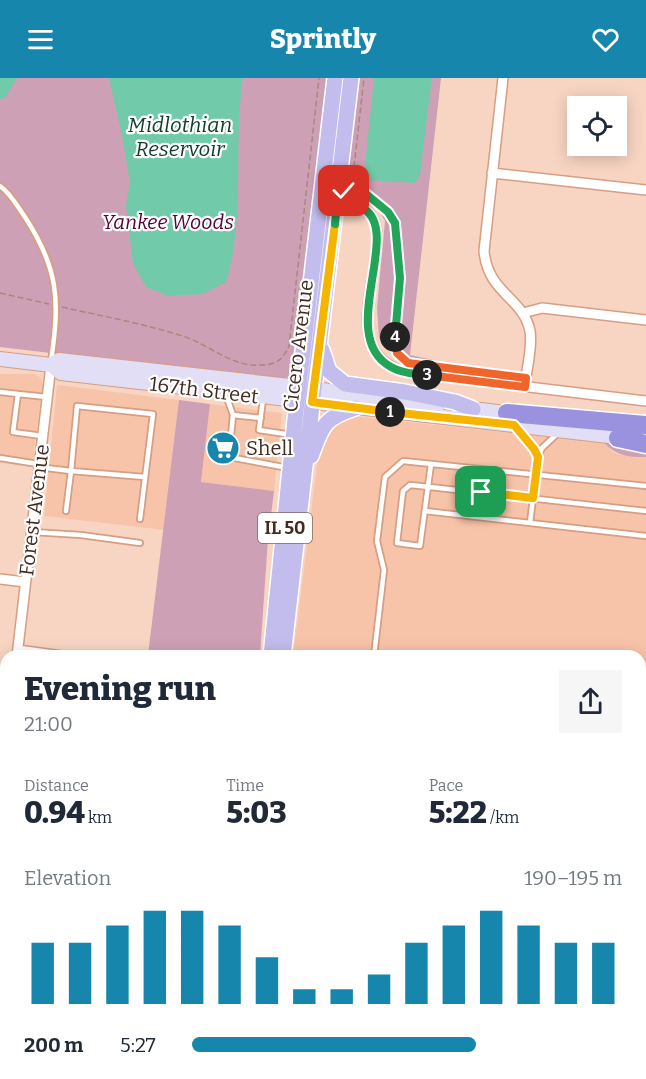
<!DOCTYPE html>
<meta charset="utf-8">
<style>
:root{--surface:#fff;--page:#f6f6f7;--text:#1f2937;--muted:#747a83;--accent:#1686ac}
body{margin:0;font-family:Bitter,serif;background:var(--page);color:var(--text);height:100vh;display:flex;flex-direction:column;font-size:22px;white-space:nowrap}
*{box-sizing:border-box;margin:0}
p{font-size:20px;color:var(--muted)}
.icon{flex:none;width:33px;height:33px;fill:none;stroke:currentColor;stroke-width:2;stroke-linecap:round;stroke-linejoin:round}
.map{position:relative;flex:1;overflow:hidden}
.details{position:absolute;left:0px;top:572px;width:646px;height:430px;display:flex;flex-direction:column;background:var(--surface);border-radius:18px 18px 0 0;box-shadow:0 3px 15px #0003}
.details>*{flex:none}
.controls{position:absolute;left:567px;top:18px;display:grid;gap:12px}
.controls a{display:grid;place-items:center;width:60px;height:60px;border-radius:0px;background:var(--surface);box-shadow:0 3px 15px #0003;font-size:30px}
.pin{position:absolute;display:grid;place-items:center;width:51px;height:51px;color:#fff;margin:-26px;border-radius:12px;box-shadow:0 3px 9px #0006}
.km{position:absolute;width:30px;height:30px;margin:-15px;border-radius:50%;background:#222;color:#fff;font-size:16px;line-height:30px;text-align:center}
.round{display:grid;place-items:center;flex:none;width:63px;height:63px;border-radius:0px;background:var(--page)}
.headline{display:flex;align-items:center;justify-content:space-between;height:102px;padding:0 24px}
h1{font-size:33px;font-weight:800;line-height:45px}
.stats{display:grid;grid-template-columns:repeat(3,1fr);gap:9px;height:102px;padding:6px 24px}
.stats div{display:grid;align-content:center}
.stats b{font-size:30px;font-weight:800}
.stats small{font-size:16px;font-weight:400}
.stats p{font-size:16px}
.chart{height:168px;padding:12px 24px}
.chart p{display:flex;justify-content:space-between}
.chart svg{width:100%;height:108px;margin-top:6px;stroke:var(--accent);stroke-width:6}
ul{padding:0 24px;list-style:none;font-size:20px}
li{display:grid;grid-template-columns:96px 72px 1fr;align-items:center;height:45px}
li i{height:15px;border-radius:8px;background:var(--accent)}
header{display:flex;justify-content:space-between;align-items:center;height:78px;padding:0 24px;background:var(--accent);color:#fff;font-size:27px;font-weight:800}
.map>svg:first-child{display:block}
</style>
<header><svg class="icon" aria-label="menu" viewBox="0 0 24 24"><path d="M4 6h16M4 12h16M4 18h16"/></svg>Sprintly<svg class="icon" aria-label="heart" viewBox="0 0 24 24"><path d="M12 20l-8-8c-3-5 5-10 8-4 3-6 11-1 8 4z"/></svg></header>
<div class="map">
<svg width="646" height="1001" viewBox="0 0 646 1001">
<rect width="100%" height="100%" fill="#f8d5c3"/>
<path fill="#f8c4a9" d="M0,296H35L41,300L43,306L32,389L0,385Z
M59,307L179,322L165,452L44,438L57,308Z
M210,326L282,335L274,413L201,404Z
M353,338L604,365L614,375L638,380L646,379V917L641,921L640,578H293L319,371L324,352L338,342Z
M324,996H531L523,1001H325Z"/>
<path fill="#cea0b6" d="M0,0H329L294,295L283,302H276L0,269Z
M357,0H441L410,277L457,287L521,295L516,302L405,287L379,260L377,230L385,143C380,133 374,127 363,122C356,118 350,119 344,113Z
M179,322L210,326L201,404L274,413L268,461L260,577H148Z
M604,365L646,371V379C629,380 616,377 604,365Z
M646,917V949L641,953V921Z
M222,996H255L256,1001H223Z
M288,996H324L325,1001H289Z
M531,996H589L583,1001H523Z"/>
<path fill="#71caa9" d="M0,0H17L5,20L0,21Z
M109,0H243C233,66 246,140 226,204L203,216L168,218L146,209L133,185L126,127L130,104L122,57Z
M374,0H432L420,97L415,105L369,102L364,97Z"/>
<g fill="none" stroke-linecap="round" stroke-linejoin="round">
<g stroke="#d69e82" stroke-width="8">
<path id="service" d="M0,108C10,115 16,126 23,136C59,190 60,222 51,283
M0,314L18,316L13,354L42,358
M18,316L47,319
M226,317L233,337L229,379L288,390
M263,321L259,352L292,357
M233,337L261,340
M518,352L534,371L538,379L542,370L559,354
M538,379L530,445L646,458
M0,380L38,386
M431,386L420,468L397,465L403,413L410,407C489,415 568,424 646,433
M38,389L71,393L77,328L153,336L140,441
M66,433L71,393L145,399
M425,433L530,445
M33,454L81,457L140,465
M374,578L384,492L377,463L385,399L403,383L646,408
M640,893L646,887"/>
</g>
<g stroke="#d69e82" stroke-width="12">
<path id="minor" d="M503,0L484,173C488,216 523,219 530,253C533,270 526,291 525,309
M492,95L646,112
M321,123C334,124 354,124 366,132C405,162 321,278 411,295L646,323
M523,235L542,230L646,242
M0,501L25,504
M18,572L62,578
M17,578L51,287
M0,632H6
M0,731L6,679
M215,996V1001"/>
</g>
<g stroke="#d69e82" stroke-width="16">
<path id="secondary" d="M0,281L51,287L59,282L299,309L438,327
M51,287L61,295L626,360
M463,330L516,336"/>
</g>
<g stroke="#fff" stroke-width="18">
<path id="primary" d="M322,272L329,293L345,306L405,314L455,324L473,331
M311,378C322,349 323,340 355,330
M271,578L295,342L335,0
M283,578C304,385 329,193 351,0
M266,996L267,1001
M284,996L285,1001"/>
</g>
<g stroke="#fff" stroke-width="21">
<path id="motorway" d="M507,335L646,347
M618,360L646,366
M640,966L646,961
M597,1001L603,996
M626,1001L633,996"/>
</g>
<path stroke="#a6897a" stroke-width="1.5" stroke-dasharray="6 3" stroke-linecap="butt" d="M352,107L364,0
M350,110L355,109L360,111L388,134L395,145L399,176L400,216L395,270L402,281
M0,215L49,226
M62,229C101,238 141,245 179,257C210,265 234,294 270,286C279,285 285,277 289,268L319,0"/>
<use href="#service" stroke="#fff" stroke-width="4.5"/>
<use href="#minor" stroke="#fff" stroke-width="9"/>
<use href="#secondary" stroke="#e1def5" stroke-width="14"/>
<use href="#primary" stroke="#c2bdec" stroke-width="15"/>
<use href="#motorway" stroke="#9a91df" stroke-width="18"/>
</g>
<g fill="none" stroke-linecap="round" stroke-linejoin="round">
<g stroke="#fff" stroke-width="12">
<path id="split-1" d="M390,334L514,347L534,371L538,379L533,420L481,414"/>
</g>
<g stroke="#fff" stroke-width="12">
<path id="split-2" d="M335,146L312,324L390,334"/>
</g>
<g stroke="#fff" stroke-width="12">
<path id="split-3" d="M335,146L337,125C346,126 356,126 364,131C403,155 335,259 391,289C402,295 415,296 427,297"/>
</g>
<g stroke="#fff" stroke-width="12">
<path id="split-4" d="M395,259L397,275L408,285L526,300L525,309L427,297"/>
</g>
<g stroke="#fff" stroke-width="12">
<path id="split-5" d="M344,113L352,108L360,111L388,134L395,145L400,200L395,259"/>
</g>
<use href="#split-1" stroke="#f5b400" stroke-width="8"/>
<use href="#split-2" stroke="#f5b400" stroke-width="8"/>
<use href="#split-3" stroke="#22a559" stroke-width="8"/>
<use href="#split-4" stroke="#f0652b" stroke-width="8"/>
<use href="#split-5" stroke="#22a559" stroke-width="8"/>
</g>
<defs>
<g id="supermarket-disc" transform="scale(1.725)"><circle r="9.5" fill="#1686ac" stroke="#fefefe"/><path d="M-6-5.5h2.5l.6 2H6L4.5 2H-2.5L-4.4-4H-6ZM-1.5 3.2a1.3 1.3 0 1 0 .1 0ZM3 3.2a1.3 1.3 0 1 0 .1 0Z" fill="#fff"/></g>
</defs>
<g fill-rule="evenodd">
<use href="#supermarket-disc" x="223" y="370"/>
</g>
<g text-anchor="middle" stroke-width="4.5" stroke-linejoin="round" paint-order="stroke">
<rect fill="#fefefe" stroke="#7a6b63" stroke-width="1.5" x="258" y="435" width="54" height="30" rx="4.5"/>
<g font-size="18" font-weight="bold" fill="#422c20">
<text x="285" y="456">IL 50</text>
</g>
<g font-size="20" font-style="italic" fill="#550037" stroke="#fefefe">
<text x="168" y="151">Yankee Woods</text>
</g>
<g font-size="20" fill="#422c20" stroke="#fefefe">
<text transform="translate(298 268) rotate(-83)" y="7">Cicero Avenue</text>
<text transform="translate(204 312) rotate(7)" y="7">167th Street</text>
<text transform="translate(34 432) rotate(-83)" y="7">Forest Avenue</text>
</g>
<g font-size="20" fill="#422c20" stroke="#fefefe" text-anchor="start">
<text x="246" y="377">Shell</text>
</g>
<g font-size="21" font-style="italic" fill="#133b2e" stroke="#fefefe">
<text x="180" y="54">Midlothian<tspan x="180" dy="24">Reservoir</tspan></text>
</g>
</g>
</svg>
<div class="controls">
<a><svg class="icon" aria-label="locate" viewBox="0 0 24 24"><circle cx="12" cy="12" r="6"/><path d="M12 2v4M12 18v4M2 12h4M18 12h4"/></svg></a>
</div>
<div class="pin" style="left:481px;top:414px;background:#1e9e55"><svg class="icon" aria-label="arrive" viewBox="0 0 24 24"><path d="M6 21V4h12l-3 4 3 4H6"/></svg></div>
<div class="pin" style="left:344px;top:113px;background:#d93025"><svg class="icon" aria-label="check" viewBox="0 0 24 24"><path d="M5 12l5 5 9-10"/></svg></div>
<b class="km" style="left:390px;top:334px">1</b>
<b class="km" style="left:427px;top:297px">3</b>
<b class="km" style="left:395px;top:259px">4</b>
<section class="details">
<div class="headline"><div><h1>Evening run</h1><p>21:00</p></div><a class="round"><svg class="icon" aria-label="share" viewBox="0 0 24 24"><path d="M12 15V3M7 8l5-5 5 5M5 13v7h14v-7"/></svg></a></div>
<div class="stats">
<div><p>Distance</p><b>0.94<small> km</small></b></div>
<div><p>Time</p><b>5:03</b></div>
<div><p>Pace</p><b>5:22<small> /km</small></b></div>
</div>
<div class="chart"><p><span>Elevation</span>190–195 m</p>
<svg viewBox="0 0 160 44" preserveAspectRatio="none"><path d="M5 44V19M15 44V19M25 44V12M35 44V6M45 44V6M55 44V12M65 44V25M75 44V38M85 44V38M95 44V32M105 44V19M115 44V12M125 44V6M135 44V12M145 44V19M155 44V19"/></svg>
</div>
<ul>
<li><b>200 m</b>5:27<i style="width:66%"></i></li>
</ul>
</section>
</div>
